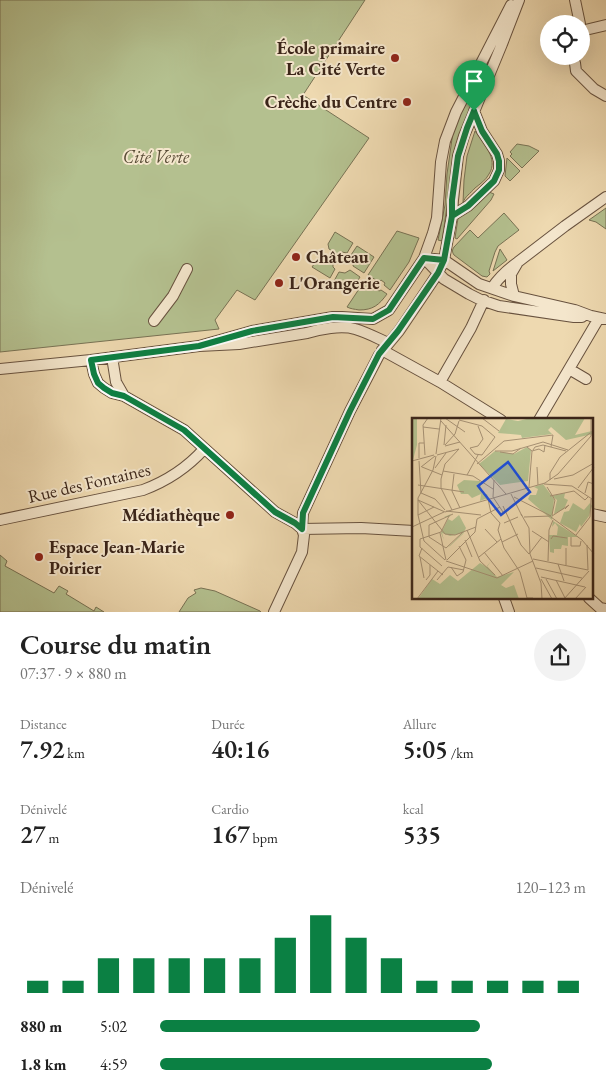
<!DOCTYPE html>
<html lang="fr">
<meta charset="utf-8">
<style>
:root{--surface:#fff;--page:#f2f2f2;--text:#222;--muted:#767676;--accent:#0b8043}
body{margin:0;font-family:"EB Garamond",serif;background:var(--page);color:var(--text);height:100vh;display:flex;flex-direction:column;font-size:19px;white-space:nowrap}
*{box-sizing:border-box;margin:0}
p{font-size:16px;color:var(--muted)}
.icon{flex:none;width:28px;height:28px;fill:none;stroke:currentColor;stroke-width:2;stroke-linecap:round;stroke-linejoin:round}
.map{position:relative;height:612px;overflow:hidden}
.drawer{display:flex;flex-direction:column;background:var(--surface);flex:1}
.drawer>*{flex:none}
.controls{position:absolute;left:540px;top:15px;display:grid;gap:10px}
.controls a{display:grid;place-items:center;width:50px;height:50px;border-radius:50%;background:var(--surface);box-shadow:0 5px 20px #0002;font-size:25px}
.pin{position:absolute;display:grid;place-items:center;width:42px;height:42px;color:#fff;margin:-51px -21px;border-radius:50% 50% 50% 0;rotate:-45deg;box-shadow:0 0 5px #0007}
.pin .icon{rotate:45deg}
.round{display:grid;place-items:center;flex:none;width:52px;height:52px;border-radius:26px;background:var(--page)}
.headline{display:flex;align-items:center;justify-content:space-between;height:85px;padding:0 20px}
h1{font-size:28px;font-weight:600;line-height:38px}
.figures{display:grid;grid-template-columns:repeat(3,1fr);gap:8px;height:85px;padding:5px 20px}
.figures div{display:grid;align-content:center}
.figures b{font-size:25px;font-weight:600}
.figures small{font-size:14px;font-weight:400}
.figures p{font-size:14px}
.chart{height:140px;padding:10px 20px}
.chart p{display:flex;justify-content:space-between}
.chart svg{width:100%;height:90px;margin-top:5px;stroke:var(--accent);stroke-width:6}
ul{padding:0 20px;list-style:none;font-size:16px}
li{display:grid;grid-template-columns:80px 60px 1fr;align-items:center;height:38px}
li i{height:12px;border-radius:6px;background:var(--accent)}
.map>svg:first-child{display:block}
</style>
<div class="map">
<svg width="606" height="612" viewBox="0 0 606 612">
<rect width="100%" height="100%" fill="#eed9b0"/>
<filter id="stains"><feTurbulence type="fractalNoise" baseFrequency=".004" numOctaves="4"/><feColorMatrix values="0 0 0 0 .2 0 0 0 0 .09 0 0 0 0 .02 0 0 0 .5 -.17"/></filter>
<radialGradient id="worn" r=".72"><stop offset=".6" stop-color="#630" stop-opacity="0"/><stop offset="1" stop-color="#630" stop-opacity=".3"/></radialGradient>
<path fill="#b4c08f" stroke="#787254" d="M0,0H365L303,95L369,138L255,300L237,290L215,320L219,329L0,352Z
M464,101L472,106L452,171L442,241L438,240L445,205L447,174L454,125Z
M475,131C483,143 499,159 489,174C486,180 480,184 475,188C470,194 465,196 463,203L464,180L467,156Z
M517,144L529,146L539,151L522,168L510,156L512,154L510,152Z
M507,158L520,171L510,181L505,176Z
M489,192L494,194L491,200L457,239L455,238L458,218L462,213Z
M606,208V229L596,222L589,220Z
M504,213L519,230L498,246L495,252L489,271L490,274L487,277L482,276L454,255C452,252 452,250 454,247L470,230L478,238Z
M397,231L419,238L409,262L390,290L384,285L385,283L381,280L379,282L368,275Z
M335,232L353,243L347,253L342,252L337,254L329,249L328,244Z
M357,246L374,257L364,273L353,266L354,259L351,255Z
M500,249L507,260L493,271L494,268Z
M325,255L333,260V267L335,269L330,278L312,267L320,256Z
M350,270L360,277L351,292L334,281L339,272L345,273Z
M365,280L375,286V288L379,291L381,290L387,294C379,305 373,310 359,310C354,309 351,309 347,307Z
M0,555L7,561L5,566L54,593L59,586L68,591L66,594L94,611L96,607L104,612H0Z
M201,588L215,591L260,611L261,612H179L188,598L196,593L194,590Z"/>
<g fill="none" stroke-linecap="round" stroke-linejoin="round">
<g stroke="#68523f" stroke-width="12">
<path id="minor" d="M575,0L580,24
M581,30V31L606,25
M575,63L576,71L594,89L606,96
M452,216L468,206L494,181L499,170V161L497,154L482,131L474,111
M424,258L444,260L479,284L514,296L575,310L591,316L606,319
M424,258L444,279L469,294L481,300L499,306L574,317H582
M518,262L565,226L606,197
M492,288C499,277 507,270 518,262L511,274V284L514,296
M154,321L173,296L187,269
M199,346L252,331L333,317H342L373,319L389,310L424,258L433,233L437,218L441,162L445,141L456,112L511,5
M382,350L440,382L501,420
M112,357L116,382L124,396
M91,360L94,374L98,383L104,388L112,393L124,396L184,430L275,512L295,523L302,529
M0,369L91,360L199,346L239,344L307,333C319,329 342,325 355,329C366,332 377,338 388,343
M569,369L586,379
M440,382L471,328L484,300
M539,420L599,318
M592,514L606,517
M0,520L143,490C167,481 187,468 204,449
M302,529L361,528L414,531
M504,598L509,612
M589,598L600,608L606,609
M274,612L302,552L304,535L302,529L303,513L350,411L379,355L399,331L426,291L438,273L444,260L452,216L453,200L458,156L464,136L502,44L519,0"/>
</g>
<use href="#minor" stroke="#f4e6cc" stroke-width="10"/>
</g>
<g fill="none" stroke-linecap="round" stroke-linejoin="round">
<g stroke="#fff" stroke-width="10">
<path id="route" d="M474,111L467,128L458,156L452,200V216L444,260L424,258L389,310L373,319L333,317L252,331L199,346L91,360L94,374L98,383L104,388L112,393L124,396L184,430L275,512L295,523L302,529L303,513L350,411L379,354L398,331L438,273L444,260L452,216L468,206L494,181L499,170V161L497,154L482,131L474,111"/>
</g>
<use href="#route" stroke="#0b8043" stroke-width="6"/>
</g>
<g fill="#8f2418" stroke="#f4e6cc" stroke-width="2">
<circle cx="395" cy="58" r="5"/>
<circle cx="407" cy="102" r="5"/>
<circle cx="296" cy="257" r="5"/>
<circle cx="279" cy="283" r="5"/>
<circle cx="230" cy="515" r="5"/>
<circle cx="39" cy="557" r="5"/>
</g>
<g text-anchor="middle" stroke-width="4" stroke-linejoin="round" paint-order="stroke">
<g font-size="18" font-weight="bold" fill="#3b2519" stroke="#f4e6cc" text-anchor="end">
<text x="385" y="54">École primaire<tspan x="385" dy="21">La Cité Verte</tspan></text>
<text x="397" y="108">Crèche du Centre</text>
<text x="306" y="263" text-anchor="start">Château</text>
<text x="289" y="289" text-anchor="start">L'Orangerie</text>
<text x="220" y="521">Médiathèque</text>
<text x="49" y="553" text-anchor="start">Espace Jean-Marie<tspan x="49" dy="21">Poirier</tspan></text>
</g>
<g font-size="18" font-style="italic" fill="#594c36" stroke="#f4e6cc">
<text x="156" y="163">Cité Verte</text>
</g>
<g font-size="18" fill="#3b2519" stroke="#f4e6cc">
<text transform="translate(89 483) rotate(-13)" y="6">Rue des Fontaines</text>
</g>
</g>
<g transform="translate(412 418)">
<rect width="181" height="181" fill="#eed9b0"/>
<path d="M1,0H5V27L1,42ZM119,0H173L163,17L180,13L181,0V16L154,22L139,9L136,12L140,16L110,20L109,17L86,15L94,1L106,3ZM115,29L119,32L116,63L88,67L67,46L83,33L102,36ZM52,62L68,63L70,76H75L76,80L68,83L69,76L60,80L56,76H49L45,67ZM131,66L142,81L140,102L116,81L118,77H124L126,71L122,69ZM153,75L152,80L156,82L152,91L142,96L145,82L140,78ZM161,85L172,92L178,85L180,88L177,98L169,109L168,106L164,114L148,105L152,94L157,93ZM35,94L39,96L36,101L40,103L47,97L54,110L51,116L38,128L36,129L51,115L38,118L30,115L32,122L29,115L37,99H32L39,96ZM141,103L166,119H156V128L150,127L149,131H142V135L138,134L137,117H145L146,109L143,105L140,109ZM79,143L75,148L85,159L102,154L89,167L94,170L102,167L107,181H6L20,161L28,166L38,157L46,163L68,145L75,149Z" fill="#b4c08f"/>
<path fill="none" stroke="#a69174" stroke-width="1" d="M33,0L53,14M70,0L87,13M47,2L70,8L83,19L70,37L63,36L58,30M29,3L94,76M11,9L27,11M32,27L34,7M33,27L43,16L47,3M33,28L48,24M115,29L120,33L117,69M58,30L66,28L71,21L66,8M121,32L123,29L131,27L154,33M83,33H100L131,24L156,32M120,33L127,31L132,34L133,27M88,34L101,36L109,30M24,36L29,0M13,37L11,7L16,0M25,37L47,31M24,38L21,52L6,80V97L12,123L33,142M7,40V25H12M0,43L22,37M7,43L9,75M65,46L92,23L141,17L139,29M9,49L23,38M10,49L30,57M125,49L126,67M23,50L34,35M31,53L61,58L81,71M42,56L40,73L48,90M55,57L66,37M142,61L161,57L182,45M138,62V55L148,39L178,15M132,66L160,68L180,81M6,67L52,74M135,69L143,82L140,97M166,70L182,49M9,75L23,81L33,92M173,75L176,64L182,66M99,76L110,98M138,78L162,73L173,82L176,79M81,79L91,94M81,79L82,62M102,79L139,98M76,81L79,95L88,105L86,112L92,130L108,154L115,180H121M6,82L33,94L133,65L146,56L179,18V0M6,82L33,116L43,117L64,109M91,88L109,127L117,136L130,119M40,92L29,70V61L33,46L47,31M34,93L69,97M41,96L17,107V119L34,130L51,114M109,96L117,110L118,136L129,165M6,97L22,89M140,98L157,87L153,91M112,99L139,98M139,99L170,122L182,136M92,105L106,99M0,109L32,94M73,111L85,124M55,112L68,143L83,157M120,113L137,124M28,115L34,142M164,117L178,99L179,81M159,119V128H168L169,123M11,120L8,121V129L30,148M11,120L29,114L37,98M139,121L141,118L155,120M53,122L60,139M90,124L106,116M175,127L176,152M10,130L7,138L31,157M72,134L91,158M8,139L12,160M67,139L89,121M121,141L176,152M35,142L63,114L65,101L88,89M34,143L85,160L121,143M136,143L137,112L141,102M146,146L152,163M154,147V130M39,149L45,158L51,154L54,142L47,128M124,150L170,160M129,159L173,169M129,161L140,181M134,161L145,181M14,162L18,157V147M25,162L36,149L52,152M144,162L153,180M129,165L130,181M5,181L26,153M152,181L177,153M163,181L174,169"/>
<path fill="#1d4ed8" fill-opacity="0.15" stroke="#1d4ed8" stroke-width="2.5" d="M96,44L118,74L89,97L66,68Z"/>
<rect width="181" height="181" fill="none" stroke="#3b2519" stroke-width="2.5"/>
</g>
<rect width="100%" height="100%" filter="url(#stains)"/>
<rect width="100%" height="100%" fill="url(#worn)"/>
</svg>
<div class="controls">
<a><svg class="icon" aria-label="locate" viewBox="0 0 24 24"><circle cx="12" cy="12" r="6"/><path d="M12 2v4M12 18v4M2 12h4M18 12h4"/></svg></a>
</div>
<div class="pin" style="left:474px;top:111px;background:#1e9e55"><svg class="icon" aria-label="arrive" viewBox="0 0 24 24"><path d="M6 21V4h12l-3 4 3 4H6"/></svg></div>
</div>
<section class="drawer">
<div class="headline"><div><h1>Course du matin</h1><p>07:37 · 9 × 880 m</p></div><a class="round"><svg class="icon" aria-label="share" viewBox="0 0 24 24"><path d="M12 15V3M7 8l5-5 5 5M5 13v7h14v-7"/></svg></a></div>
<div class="figures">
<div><p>Distance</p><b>7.92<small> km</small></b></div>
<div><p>Durée</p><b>40:16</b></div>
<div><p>Allure</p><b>5:05<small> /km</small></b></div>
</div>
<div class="figures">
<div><p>Dénivelé</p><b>27<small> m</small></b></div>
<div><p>Cardio</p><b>167<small> bpm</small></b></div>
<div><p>kcal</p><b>535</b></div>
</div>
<div class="chart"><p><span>Dénivelé</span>120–123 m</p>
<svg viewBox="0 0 160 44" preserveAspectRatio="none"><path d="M5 44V38M15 44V38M25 44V27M35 44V27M45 44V27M55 44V27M65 44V27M75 44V17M85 44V6M95 44V17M105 44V27M115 44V38M125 44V38M135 44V38M145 44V38M155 44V38"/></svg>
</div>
<ul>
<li><b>880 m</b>5:02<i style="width:75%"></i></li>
<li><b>1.8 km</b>4:59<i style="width:78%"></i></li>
</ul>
</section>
